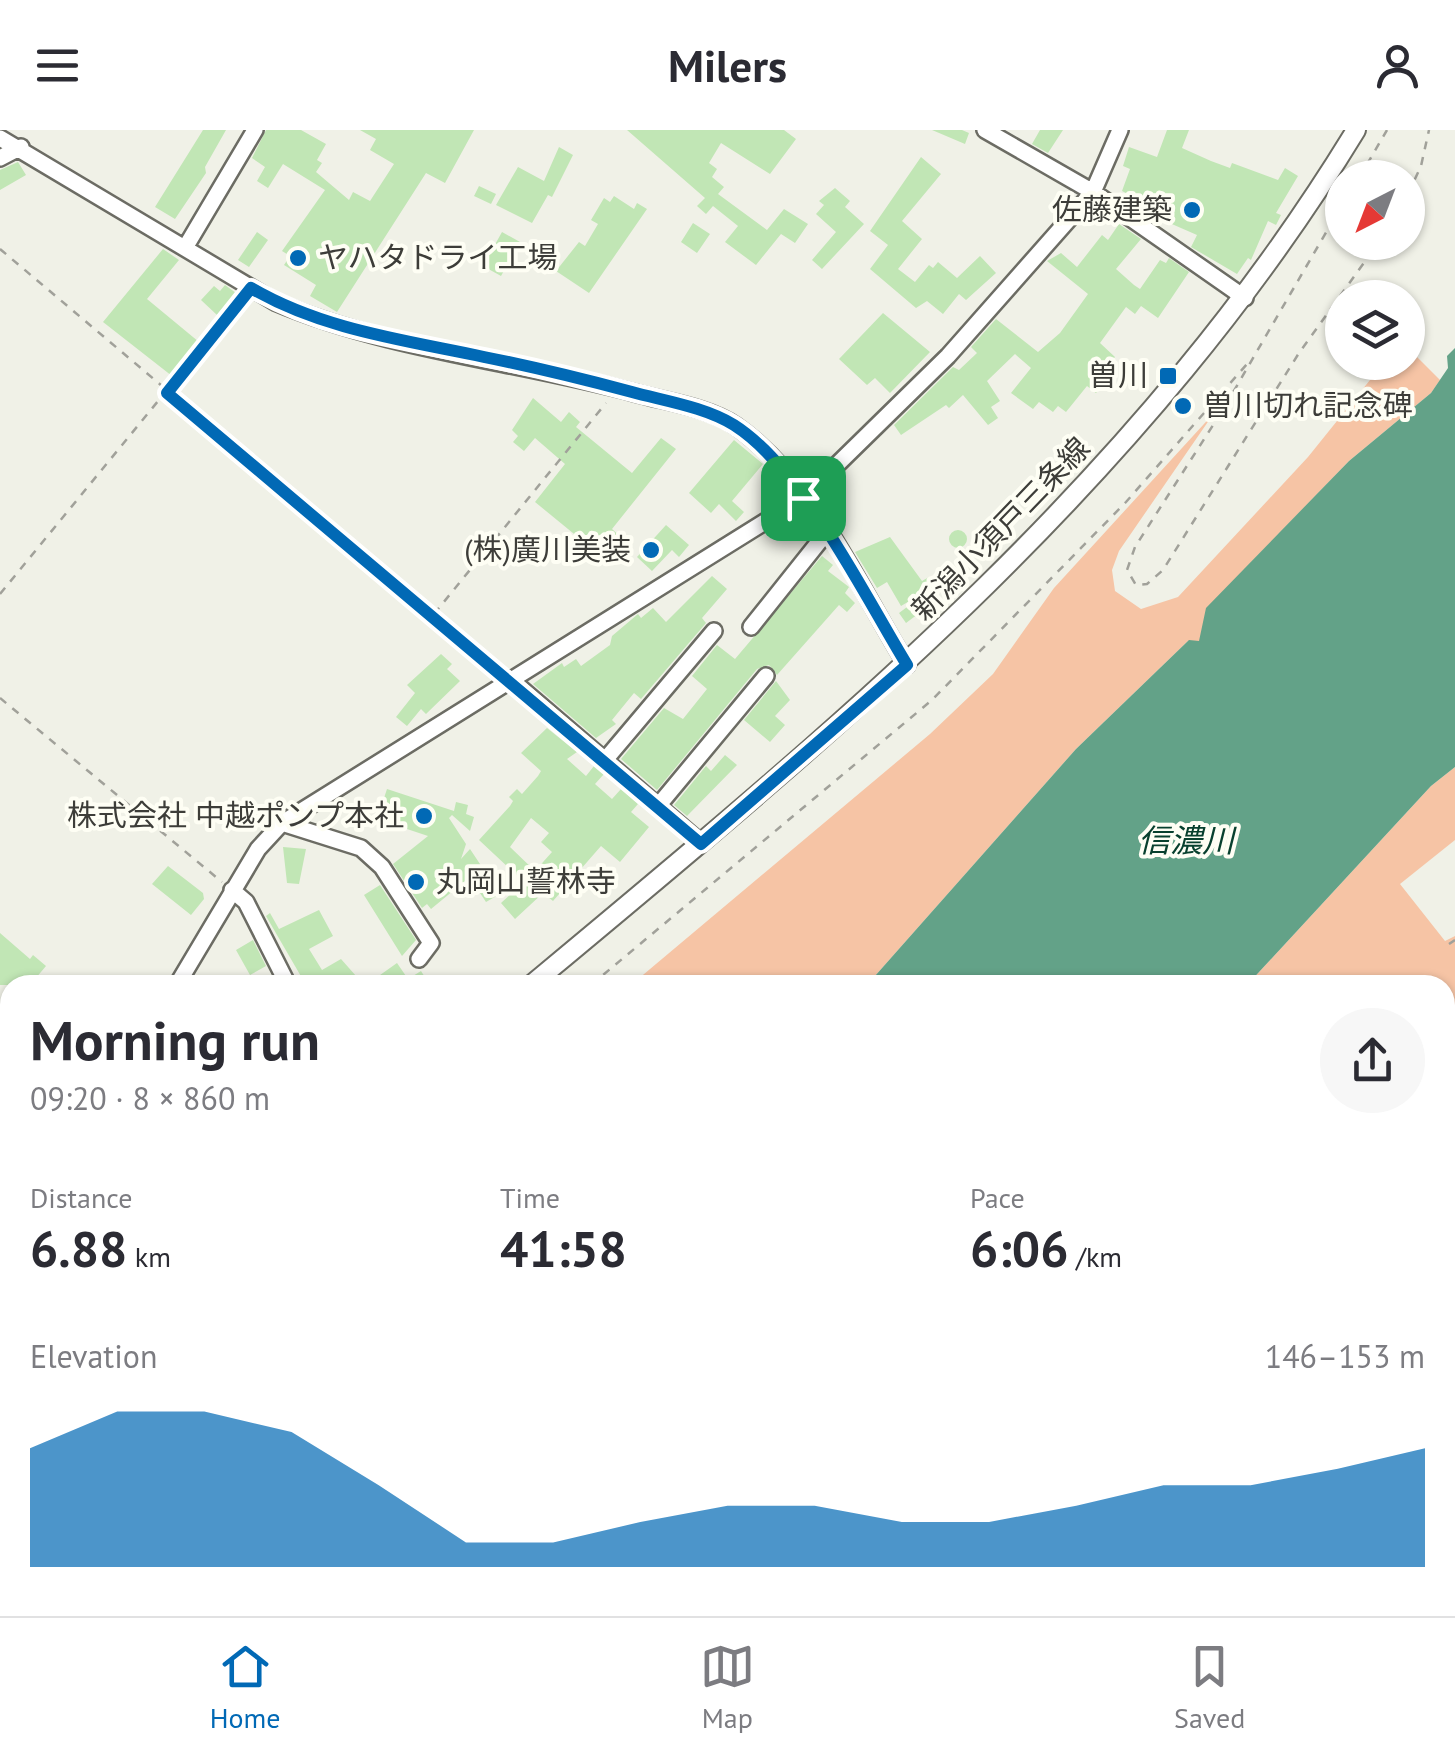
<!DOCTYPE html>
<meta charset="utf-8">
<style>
:root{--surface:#fff;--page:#f7f7f7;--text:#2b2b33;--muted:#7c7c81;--line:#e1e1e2;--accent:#0169b5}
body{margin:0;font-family:"PT Sans","Noto Sans JP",sans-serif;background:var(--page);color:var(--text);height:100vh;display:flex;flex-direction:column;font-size:38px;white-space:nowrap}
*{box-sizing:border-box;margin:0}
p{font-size:32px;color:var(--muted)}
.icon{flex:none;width:55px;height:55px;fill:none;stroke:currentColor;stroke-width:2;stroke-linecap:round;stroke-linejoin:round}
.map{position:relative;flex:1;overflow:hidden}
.side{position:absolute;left:0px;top:845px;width:1455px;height:642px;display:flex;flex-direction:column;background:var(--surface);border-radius:30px 30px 0 0;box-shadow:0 2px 8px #0004}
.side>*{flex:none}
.needle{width:65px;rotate:222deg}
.tools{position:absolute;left:1325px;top:30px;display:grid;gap:20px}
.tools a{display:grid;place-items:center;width:100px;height:100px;border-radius:50%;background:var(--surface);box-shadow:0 2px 8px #0004;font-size:50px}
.pin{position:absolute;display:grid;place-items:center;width:85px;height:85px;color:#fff;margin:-42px;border-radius:20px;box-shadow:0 5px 15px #0006}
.round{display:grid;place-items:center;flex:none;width:105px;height:105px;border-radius:52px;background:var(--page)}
.head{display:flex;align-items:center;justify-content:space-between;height:170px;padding:0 30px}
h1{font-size:55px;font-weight:700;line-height:75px}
.metrics{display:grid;grid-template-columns:repeat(3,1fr);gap:15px;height:170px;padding:10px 30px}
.metrics div{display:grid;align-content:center}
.metrics b{font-size:50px;font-weight:700}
.metrics small{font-size:28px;font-weight:400}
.metrics p{font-size:28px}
.chart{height:280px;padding:20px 30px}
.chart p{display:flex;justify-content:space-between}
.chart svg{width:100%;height:180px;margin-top:10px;fill:var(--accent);opacity:.7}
header{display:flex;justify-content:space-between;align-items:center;height:130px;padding:0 30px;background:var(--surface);font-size:45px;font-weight:700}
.tabs{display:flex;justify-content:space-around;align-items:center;height:140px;border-top:2px solid var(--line);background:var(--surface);font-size:28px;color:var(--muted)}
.tabs a{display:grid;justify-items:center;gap:5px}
.tabs .current{color:var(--accent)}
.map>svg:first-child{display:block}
</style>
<header><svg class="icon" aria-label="menu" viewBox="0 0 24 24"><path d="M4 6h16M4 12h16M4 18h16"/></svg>Milers<svg class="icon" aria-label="person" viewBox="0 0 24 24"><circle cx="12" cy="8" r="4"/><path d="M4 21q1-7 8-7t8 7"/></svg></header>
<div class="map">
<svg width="1455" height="1486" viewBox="0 0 1455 1486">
<rect width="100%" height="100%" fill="#f0f1e7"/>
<path fill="#f6c4a5" d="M1417,227L1440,250L1431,263L1349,331L1207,478L1200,511H1188L1076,619L867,855H631L930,604L993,544L1054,458L1214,283L1119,421L1112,440L1115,461L1141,479L1178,467L1308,327L1370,250Z
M1455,637V710L1400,754L1445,811L1455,806V995L1445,998V855H1247L1431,656Z
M1455,1250V1357L1445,1362V1254Z
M10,1304V1478H58L43,1486H0V1312Z
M1025,1478H1230L1216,1486H1004Z"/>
<path fill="#63a288" d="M1455,218V637L1431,656L1247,855H867L1076,619L1189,510L1199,511L1206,478L1349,331L1431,263L1448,238L1447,226Z
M1455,995V1250L1445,1254V998Z
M58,1478H897L875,1486H43Z"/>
<path fill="#c1e6b5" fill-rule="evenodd" d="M203,0H226L205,37L206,43L175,89L155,77Z
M266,0H301L326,14L317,30L322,33L316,42L349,70L353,62L370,71L394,34L370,20L376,9L360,0H474L445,53L426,43L337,182L310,166L316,155L284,135L290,126L282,121L325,60L283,34L268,58L257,51L265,37L252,28Z
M627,0H784L796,9L770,44L721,13L709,33L717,39L712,47L724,57L718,64L767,100L784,79L808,94L795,113L781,104L756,135L725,112L738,96L713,76L706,84L697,76L705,68Z
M932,0H962L969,3L965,14Z
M1040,0H1063L1048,23L1032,14Z
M1167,0H1189L1182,18L1211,31L1230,38L1232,33L1278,50L1285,38L1298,46L1276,83L1281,85L1276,95L1268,91L1251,130L1248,128L1237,144L1191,117L1197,105L1142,81L1145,73L1122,61L1130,39L1123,36L1129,17L1157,27Z
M559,17L573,25L552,67L548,65L532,93L496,75L518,37L544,51Z
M921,27L941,44L902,91L922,109L898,139L915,152L929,135L933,138L938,132L957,148L980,126L996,143L966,170L959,164L943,184L927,171L916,178L870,139L888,115L870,101Z
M18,32L26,45L0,60V40Z
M479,56L496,64L491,74L474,66Z
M835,58L850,71L845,77L864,94L822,139L812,130L836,102L816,84L824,75L819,71Z
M614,66L634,79L637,73L647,79L589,163L556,141L579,112L585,116L598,94L591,90L604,68L610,72Z
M693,93L710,104L697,123L681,112Z
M1119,94L1141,109L1116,139L1134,155L1140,159L1160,130L1166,133L1169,128L1189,142L1158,188L1141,176L1135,184L1126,177L1100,213L1115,227L1097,248L1104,253L1096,263L1087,256L1066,282L1058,276L1053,282L1039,272L1033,279L1011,263L1031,238L1015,224L987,251L1000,271L991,277L998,288L988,295L963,265L949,278L946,275L901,305L894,295L953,237L959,240L977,223L971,217L996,189L1038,222L1060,203L1088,164L1047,131L1061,123L1077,137L1102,105L1108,110Z
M257,102L268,110L249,137L238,130Z
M502,102L520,112L501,146L483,136Z
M163,119L179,130L147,169L199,212L172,246L103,192Z
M225,155L236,163L217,185L201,170L214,156L220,161Z
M883,183L930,222L890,263L875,248L867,255L839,229Z
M533,268L561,292L569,282L580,292L576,297L632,343L661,308L676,319L612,399L630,415L612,435L535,372L565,334L535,308L524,321L513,312L518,306L512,300Z
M734,310L763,334L732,371L744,382L736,391L719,374L711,383L689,363Z
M666,395L689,415L679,427L672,420L652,441L637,427Z
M949 409a9 9 0 1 1 18 0a9 9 0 1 1-18 0Z
M890,407L922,451L929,447L935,456L901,476L887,452L877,458L855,422Z
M822,426L833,435L828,441L849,457L845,463L855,473L847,482L839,475L777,545L769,535L757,539L657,660L621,629L664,578L683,589L707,559L692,546L717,515L735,529Z
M712,446L727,459L702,488L706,493L641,569L634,563L612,590L616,594L596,608L533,554L562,533L564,537L576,529L581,536L610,515L612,506L638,484L641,488L653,478L666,492Z
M911,474L918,484L906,493L899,483Z
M441,524L452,534L447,539L460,551L426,584L421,579L407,596L396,587L415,563L407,555Z
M776,551L790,570L775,586L785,595L770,612L744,590Z
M547,598L577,622L567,629L586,646L594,636L604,644L595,654L612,669L621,659L638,674L631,682L649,697L620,732L601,716L553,771L543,763L515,789L501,773L524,752L479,710L510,676L513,671L509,667L517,659L522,664L538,646L541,641L521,623ZM531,688L549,703L541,712L552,722L535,741L510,717Z
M725,625L737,635L687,686L674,675L706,636L711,641Z
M387,659L454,681L456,672L468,675L466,684L474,687L470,701L452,685L449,688L466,714L461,729L470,719L500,764L486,772L472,751H465L431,779L427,774L422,778L393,734L428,706L377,689Z
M283,717L306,719L299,754L287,753Z
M168,736L203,763L204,769L191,785L152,754Z
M380,755L416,810L402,826L364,765Z
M319,780L333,806L309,819L322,840L341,829L364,855H331L336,850L327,855H306L266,786L270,783L279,799Z
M0,803L30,829L33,825L46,836L30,855H0Z
M253,810L266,836L250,845L236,820Z
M397,833L408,849L421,841L430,855H366Z"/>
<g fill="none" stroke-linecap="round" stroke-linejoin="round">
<g stroke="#6c6c64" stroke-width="20">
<path id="minor" d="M985,0L1093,62L1245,168
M0,8L275,172C389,220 516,231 635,263C667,272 708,277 736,296C814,351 858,456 907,535
M0,28L21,17
M185,118L255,0
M751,497L826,403
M510,549L701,713
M605,630L714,501
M658,676L766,546
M282,693L361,718L382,737L431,813L419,829
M232,760L246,772L288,855
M177,855L258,719L282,693L803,368L948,226L1093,62L1120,0
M1,992L10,1006
M0,1036L10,1054
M1445,1357L1455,1353
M1445,1387L1455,1383
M1097,1486L1115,1478
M1165,1486L1179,1478
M1238,1486L1252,1478"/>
</g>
<g stroke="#6c6c64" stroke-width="22">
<path id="major" d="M531,855C840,598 1144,348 1356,0
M0,1295L10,1287"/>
</g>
<path stroke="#a1a19a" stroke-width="2.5" stroke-dasharray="8 8" stroke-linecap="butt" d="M1359,48L1387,0
M1408,64L1421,36L1429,0
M1342,75L1224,278L1135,417L1127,440L1136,455L1147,454L1163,440L1299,223L1379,112
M0,119L499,541
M0,464L240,171
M434,484L606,273
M0,568L222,752
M1449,814L1455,810
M591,855L932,570L1126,372L1247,234
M0,1329L10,1321"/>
<use href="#minor" stroke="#fff" stroke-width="15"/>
<use href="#major" stroke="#fff" stroke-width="18"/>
</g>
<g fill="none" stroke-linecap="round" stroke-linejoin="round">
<g stroke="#fff" stroke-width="20">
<path id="route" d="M251,158C323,200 404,210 484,227C534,237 583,249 632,262C665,271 705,277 734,295C803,339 864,465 907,535L701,714L167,263Z"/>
</g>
<use href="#route" stroke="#0169b5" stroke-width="12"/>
</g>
<g fill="#0169b5" stroke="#fefef4" stroke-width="4">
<circle cx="1192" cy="80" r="10"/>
<circle cx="298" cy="128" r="10"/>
<rect x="1158" y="236" width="20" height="20" rx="5"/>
<circle cx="1183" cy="276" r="10"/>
<circle cx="651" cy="420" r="10"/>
<circle cx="424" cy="686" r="10"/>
<circle cx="416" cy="752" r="10"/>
</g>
<g text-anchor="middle" stroke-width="8" stroke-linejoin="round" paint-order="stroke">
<g font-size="30" fill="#3d3d39" stroke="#fefef4" text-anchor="end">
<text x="1172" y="90">佐藤建築</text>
<text x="318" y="138" text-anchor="start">ヤハタドライ工場</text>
<text x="1148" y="256">曽川</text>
<text x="1203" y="286" text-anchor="start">曽川切れ記念碑</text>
<text x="631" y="430">(株)廣川美装</text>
<text x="404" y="696">株式会社 中越ポンプ本社</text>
<text x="436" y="762" text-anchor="start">丸岡山誓林寺</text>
</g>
<g font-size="30" fill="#3d3d39" stroke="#fefef4">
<text transform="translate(1001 399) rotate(-46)" y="10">新潟小須戸三条線</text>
</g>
<g font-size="32" font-style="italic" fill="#08402e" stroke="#fefef4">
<text x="1186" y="722">信濃川</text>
</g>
</g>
</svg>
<div class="tools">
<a><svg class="needle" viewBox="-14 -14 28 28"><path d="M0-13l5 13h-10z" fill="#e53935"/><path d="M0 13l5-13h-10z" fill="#7c7c81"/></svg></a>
<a><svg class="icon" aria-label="layers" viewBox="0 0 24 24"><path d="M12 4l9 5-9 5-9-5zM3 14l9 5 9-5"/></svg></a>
</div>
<div class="pin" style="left:803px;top:368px;background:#1e9e55"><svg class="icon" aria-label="arrive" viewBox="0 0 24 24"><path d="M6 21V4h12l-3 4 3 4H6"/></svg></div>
<section class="side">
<div class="head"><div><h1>Morning run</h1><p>09:20 · 8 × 860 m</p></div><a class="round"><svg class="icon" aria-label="share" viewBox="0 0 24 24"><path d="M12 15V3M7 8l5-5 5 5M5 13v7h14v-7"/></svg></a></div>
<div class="metrics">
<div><p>Distance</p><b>6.88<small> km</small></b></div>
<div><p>Time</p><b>41:58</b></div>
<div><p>Pace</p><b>6:06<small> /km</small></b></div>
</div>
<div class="chart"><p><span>Elevation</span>146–153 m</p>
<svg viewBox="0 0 160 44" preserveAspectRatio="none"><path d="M0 44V15L10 6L20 6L30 11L40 24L50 38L60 38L70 33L80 29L90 29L100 33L110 33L120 29L130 24L140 24L150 20L160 15V44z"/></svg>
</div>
</section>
</div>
<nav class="tabs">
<a class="current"><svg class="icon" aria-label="home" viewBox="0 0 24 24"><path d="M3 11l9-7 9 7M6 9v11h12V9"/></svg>Home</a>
<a><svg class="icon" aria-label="map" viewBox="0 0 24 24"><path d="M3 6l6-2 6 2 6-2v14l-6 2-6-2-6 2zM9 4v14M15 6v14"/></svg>Map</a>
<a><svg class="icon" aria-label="saved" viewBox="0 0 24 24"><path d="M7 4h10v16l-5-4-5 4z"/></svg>Saved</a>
</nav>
